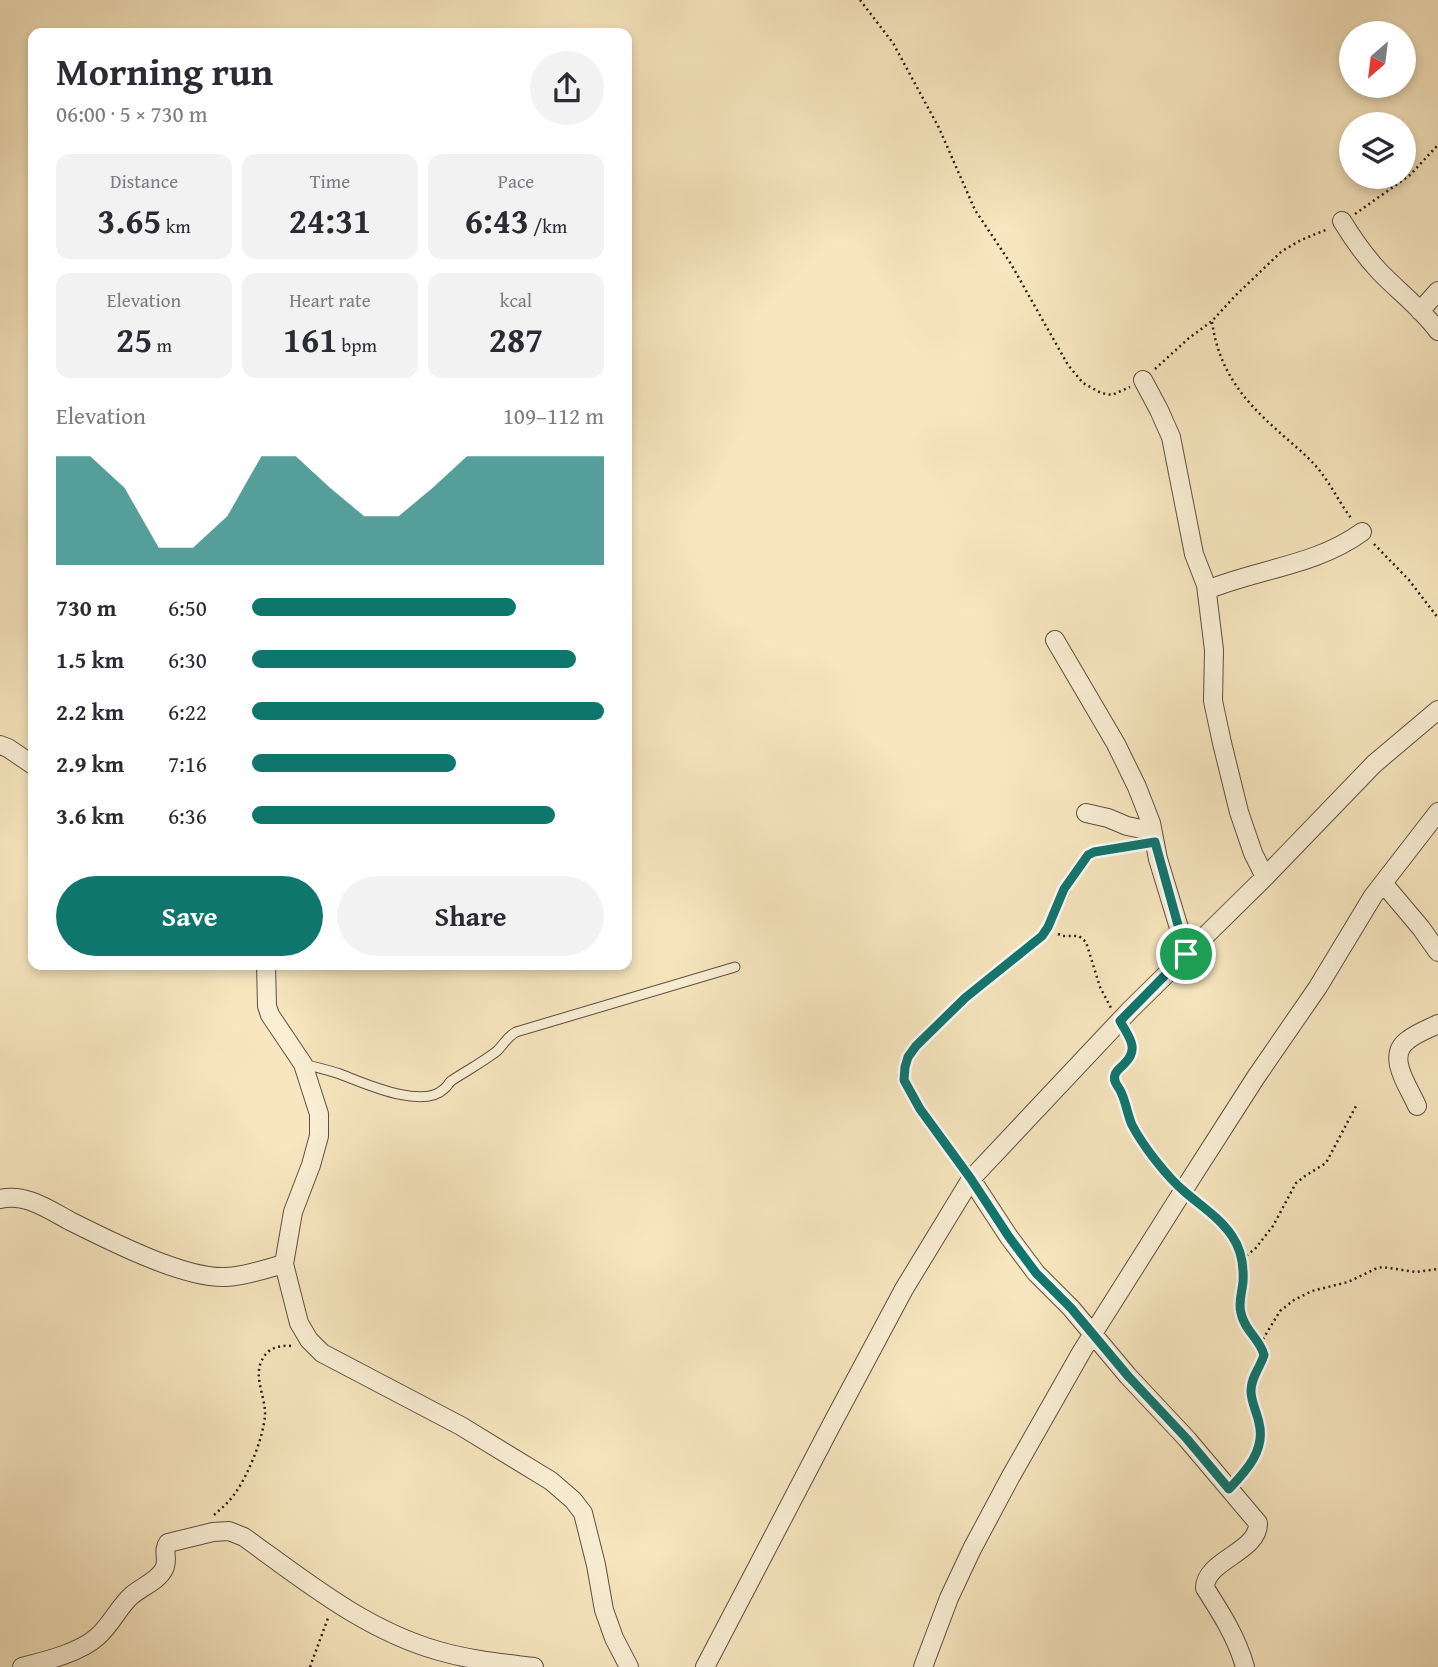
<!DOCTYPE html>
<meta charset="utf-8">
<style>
:root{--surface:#fff;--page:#f2f2f3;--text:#2b2b33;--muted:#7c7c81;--accent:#0f766e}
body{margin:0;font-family:"Gentium Book Plus",serif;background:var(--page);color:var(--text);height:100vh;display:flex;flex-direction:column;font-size:26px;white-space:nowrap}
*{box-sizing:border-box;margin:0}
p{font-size:23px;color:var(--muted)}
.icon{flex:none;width:38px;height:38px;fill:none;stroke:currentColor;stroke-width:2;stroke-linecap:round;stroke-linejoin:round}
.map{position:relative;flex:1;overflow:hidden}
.drawer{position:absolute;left:28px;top:28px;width:604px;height:942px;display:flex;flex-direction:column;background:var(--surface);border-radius:14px;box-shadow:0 4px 10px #0003}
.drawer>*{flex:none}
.needle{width:46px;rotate:208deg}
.tools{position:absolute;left:1339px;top:21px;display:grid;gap:14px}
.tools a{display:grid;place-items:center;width:77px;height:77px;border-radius:50%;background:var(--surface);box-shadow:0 4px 10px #0003;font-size:35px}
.pin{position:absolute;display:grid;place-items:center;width:60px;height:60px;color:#fff;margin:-30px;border:4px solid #fff;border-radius:50%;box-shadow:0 2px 7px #0007}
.round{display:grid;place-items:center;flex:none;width:74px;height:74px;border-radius:37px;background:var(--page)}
.head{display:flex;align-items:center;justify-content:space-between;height:119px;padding:0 28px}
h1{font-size:38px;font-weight:600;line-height:52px}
.metrics{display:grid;grid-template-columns:repeat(3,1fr);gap:10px;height:119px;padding:7px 28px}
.metrics div{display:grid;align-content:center;border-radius:14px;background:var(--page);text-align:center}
.metrics b{font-size:35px;font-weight:600}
.metrics small{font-size:19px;font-weight:400}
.metrics p{font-size:19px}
.chart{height:196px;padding:14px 28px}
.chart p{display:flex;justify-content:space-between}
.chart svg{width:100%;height:126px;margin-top:7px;fill:var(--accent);opacity:.7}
.button{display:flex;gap:14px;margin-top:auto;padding:14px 28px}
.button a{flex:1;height:80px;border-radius:42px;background:var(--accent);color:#fff;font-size:28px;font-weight:600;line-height:80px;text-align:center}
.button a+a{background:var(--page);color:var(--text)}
ul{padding:0 28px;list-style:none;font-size:23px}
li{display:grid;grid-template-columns:112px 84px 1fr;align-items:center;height:52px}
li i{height:18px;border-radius:9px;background:var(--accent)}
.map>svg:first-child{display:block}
</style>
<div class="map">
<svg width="1438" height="1667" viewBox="0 0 1438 1667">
<rect width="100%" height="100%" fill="#f7e6bf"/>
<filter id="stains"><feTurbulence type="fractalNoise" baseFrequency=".00286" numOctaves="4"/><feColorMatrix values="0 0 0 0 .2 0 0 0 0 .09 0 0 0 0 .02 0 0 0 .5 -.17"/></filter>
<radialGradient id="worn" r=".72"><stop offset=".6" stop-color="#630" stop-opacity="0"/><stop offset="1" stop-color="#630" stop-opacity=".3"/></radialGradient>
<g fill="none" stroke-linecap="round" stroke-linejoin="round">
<g stroke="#5e5042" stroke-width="11">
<path id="lane" d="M303,1064C315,1067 328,1070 340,1074C364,1083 422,1110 444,1089C448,1086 447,1085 451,1081C466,1071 483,1062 497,1051C504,1044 507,1037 516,1032L735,967
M971,1179L920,1109L907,1087L903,1076L905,1067L908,1057L916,1046L965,998L1042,936C1060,910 1065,879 1088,855L1094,852L1155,842"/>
</g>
<g stroke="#5e5042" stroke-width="20">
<path id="street" d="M1342,221C1353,239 1364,255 1379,271C1398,291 1421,308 1438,331
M1420,311L1438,291
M1143,380L1159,410L1171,437L1194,554L1206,585L1214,650L1213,701L1222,743L1239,812L1253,853L1265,877
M1207,590C1258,569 1317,565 1362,532
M1055,640L1116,744L1137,787L1151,823L1158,859L1187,954
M0,745L8,748L33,765
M1086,813L1108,818L1127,826L1152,831
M1383,883L1421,928L1438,952
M266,964L267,1006L270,1015L303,1064L319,1114V1136L311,1165L293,1212L284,1264L299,1323L309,1340L322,1353L461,1426L551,1481L573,1500L583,1513L596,1565L604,1610L614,1638L629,1667
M1417,1106C1409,1087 1385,1056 1408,1040C1417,1033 1428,1029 1438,1024
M971,1179L1009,1237L1036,1273L1071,1308L1128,1376L1187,1439L1258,1523C1259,1552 1205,1560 1205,1588C1221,1613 1237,1638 1245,1667
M0,1199C25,1193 48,1209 70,1221C108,1240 184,1279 226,1277C246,1276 265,1269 284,1264
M22,1667C45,1661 79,1653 97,1637C111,1625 118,1608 131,1596C141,1587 158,1581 164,1569C169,1559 162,1551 168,1543L213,1532L229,1531L244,1537C305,1581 365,1630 439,1651C470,1660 502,1663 534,1667
M705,1667L833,1422L904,1289L971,1179L1130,1010L1265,877L1374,764L1438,710
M923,1667L949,1598L972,1549L1011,1476L1082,1351L1183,1191L1256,1077L1318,987L1373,896L1438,812"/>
</g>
<path stroke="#2b1e19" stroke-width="2.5" stroke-dasharray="2 3.5" stroke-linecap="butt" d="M860,0L893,43L939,128L975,210L1011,264L1068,365L1083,383L1101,393L1112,395L1130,387
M1355,214L1410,175L1438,145
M1212,322C1219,370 1242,399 1278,431C1290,442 1303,452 1314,464C1329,480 1338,501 1351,518
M1155,369L1189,338L1212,321L1235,296L1282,251L1301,240L1328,229
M1374,544L1409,580L1438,618
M1058,934L1063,936H1079L1086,942L1100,987L1111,1008
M1127,1035C1143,1064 1119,1058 1115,1076C1113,1082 1120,1090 1122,1096C1127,1106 1128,1117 1133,1126C1143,1145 1158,1163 1172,1178
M1194,1200C1210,1214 1229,1227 1238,1247C1248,1268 1239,1289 1241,1310C1242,1328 1261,1337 1263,1352C1265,1362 1253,1376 1251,1387C1250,1400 1257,1411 1260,1423C1264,1445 1253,1461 1241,1477
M1242,1259L1255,1249L1273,1226L1296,1183L1305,1176L1326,1163L1356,1106
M1260,1344L1280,1311L1294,1300L1312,1291L1348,1282L1375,1269L1382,1267L1416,1272L1438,1269
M214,1515C222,1508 230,1501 236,1492C249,1473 263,1438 265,1416C266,1398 254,1379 261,1362C267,1348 278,1345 292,1346
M310,1667L328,1618"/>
<use href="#lane" stroke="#faefd5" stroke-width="9"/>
<use href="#street" stroke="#faefd5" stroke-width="18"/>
</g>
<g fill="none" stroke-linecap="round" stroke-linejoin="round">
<g stroke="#fff" stroke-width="14">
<path id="route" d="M1155,842L1186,954L1120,1021C1128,1036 1140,1048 1125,1063C1122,1067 1116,1070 1115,1075C1113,1081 1117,1085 1120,1090C1126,1101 1127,1114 1132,1125C1143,1146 1167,1177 1185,1192C1201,1206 1220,1218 1232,1236C1241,1249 1244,1265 1243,1282C1242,1292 1238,1303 1241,1313C1244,1330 1260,1339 1264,1355C1260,1368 1251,1377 1251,1391C1251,1402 1257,1412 1259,1423C1266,1450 1246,1471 1229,1489L1187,1439L1128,1376L1071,1308L1036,1273L1009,1237L971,1179L920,1109L904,1080L905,1067L908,1057L916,1046L965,998L1042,936L1048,927L1064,889L1088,855L1094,852Z"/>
</g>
<use href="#route" stroke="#0f766e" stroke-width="9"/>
</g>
<rect width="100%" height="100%" filter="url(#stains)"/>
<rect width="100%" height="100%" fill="url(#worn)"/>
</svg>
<div class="tools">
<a><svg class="needle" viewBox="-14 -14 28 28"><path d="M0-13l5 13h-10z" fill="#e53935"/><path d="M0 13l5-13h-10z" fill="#7c7c81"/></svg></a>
<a><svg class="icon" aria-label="layers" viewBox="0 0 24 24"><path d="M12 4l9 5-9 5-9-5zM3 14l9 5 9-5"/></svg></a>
</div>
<div class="pin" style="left:1186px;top:954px;background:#1e9e55"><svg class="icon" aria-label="arrive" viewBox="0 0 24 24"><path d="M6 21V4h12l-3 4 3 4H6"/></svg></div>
<section class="drawer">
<div class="head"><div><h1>Morning run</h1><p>06:00 · 5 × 730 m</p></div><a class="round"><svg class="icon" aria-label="share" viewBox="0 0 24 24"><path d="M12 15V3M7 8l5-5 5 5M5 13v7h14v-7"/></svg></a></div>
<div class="metrics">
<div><p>Distance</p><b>3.65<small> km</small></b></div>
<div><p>Time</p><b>24:31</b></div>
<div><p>Pace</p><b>6:43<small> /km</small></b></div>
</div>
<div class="metrics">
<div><p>Elevation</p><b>25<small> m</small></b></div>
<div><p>Heart rate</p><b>161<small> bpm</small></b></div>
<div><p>kcal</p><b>287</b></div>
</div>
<div class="chart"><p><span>Elevation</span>109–112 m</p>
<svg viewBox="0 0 160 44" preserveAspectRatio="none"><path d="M0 44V6L10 6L20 17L30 38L40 38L50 27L60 6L70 6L80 17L90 27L100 27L110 17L120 6L130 6L140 6L150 6L160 6V44z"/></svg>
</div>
<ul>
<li><b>730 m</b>6:50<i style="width:75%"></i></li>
<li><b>1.5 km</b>6:30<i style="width:92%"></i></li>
<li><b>2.2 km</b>6:22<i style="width:100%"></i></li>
<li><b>2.9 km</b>7:16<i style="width:58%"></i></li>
<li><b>3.6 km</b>6:36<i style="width:86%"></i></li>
</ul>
<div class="button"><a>Save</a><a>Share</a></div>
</section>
</div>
